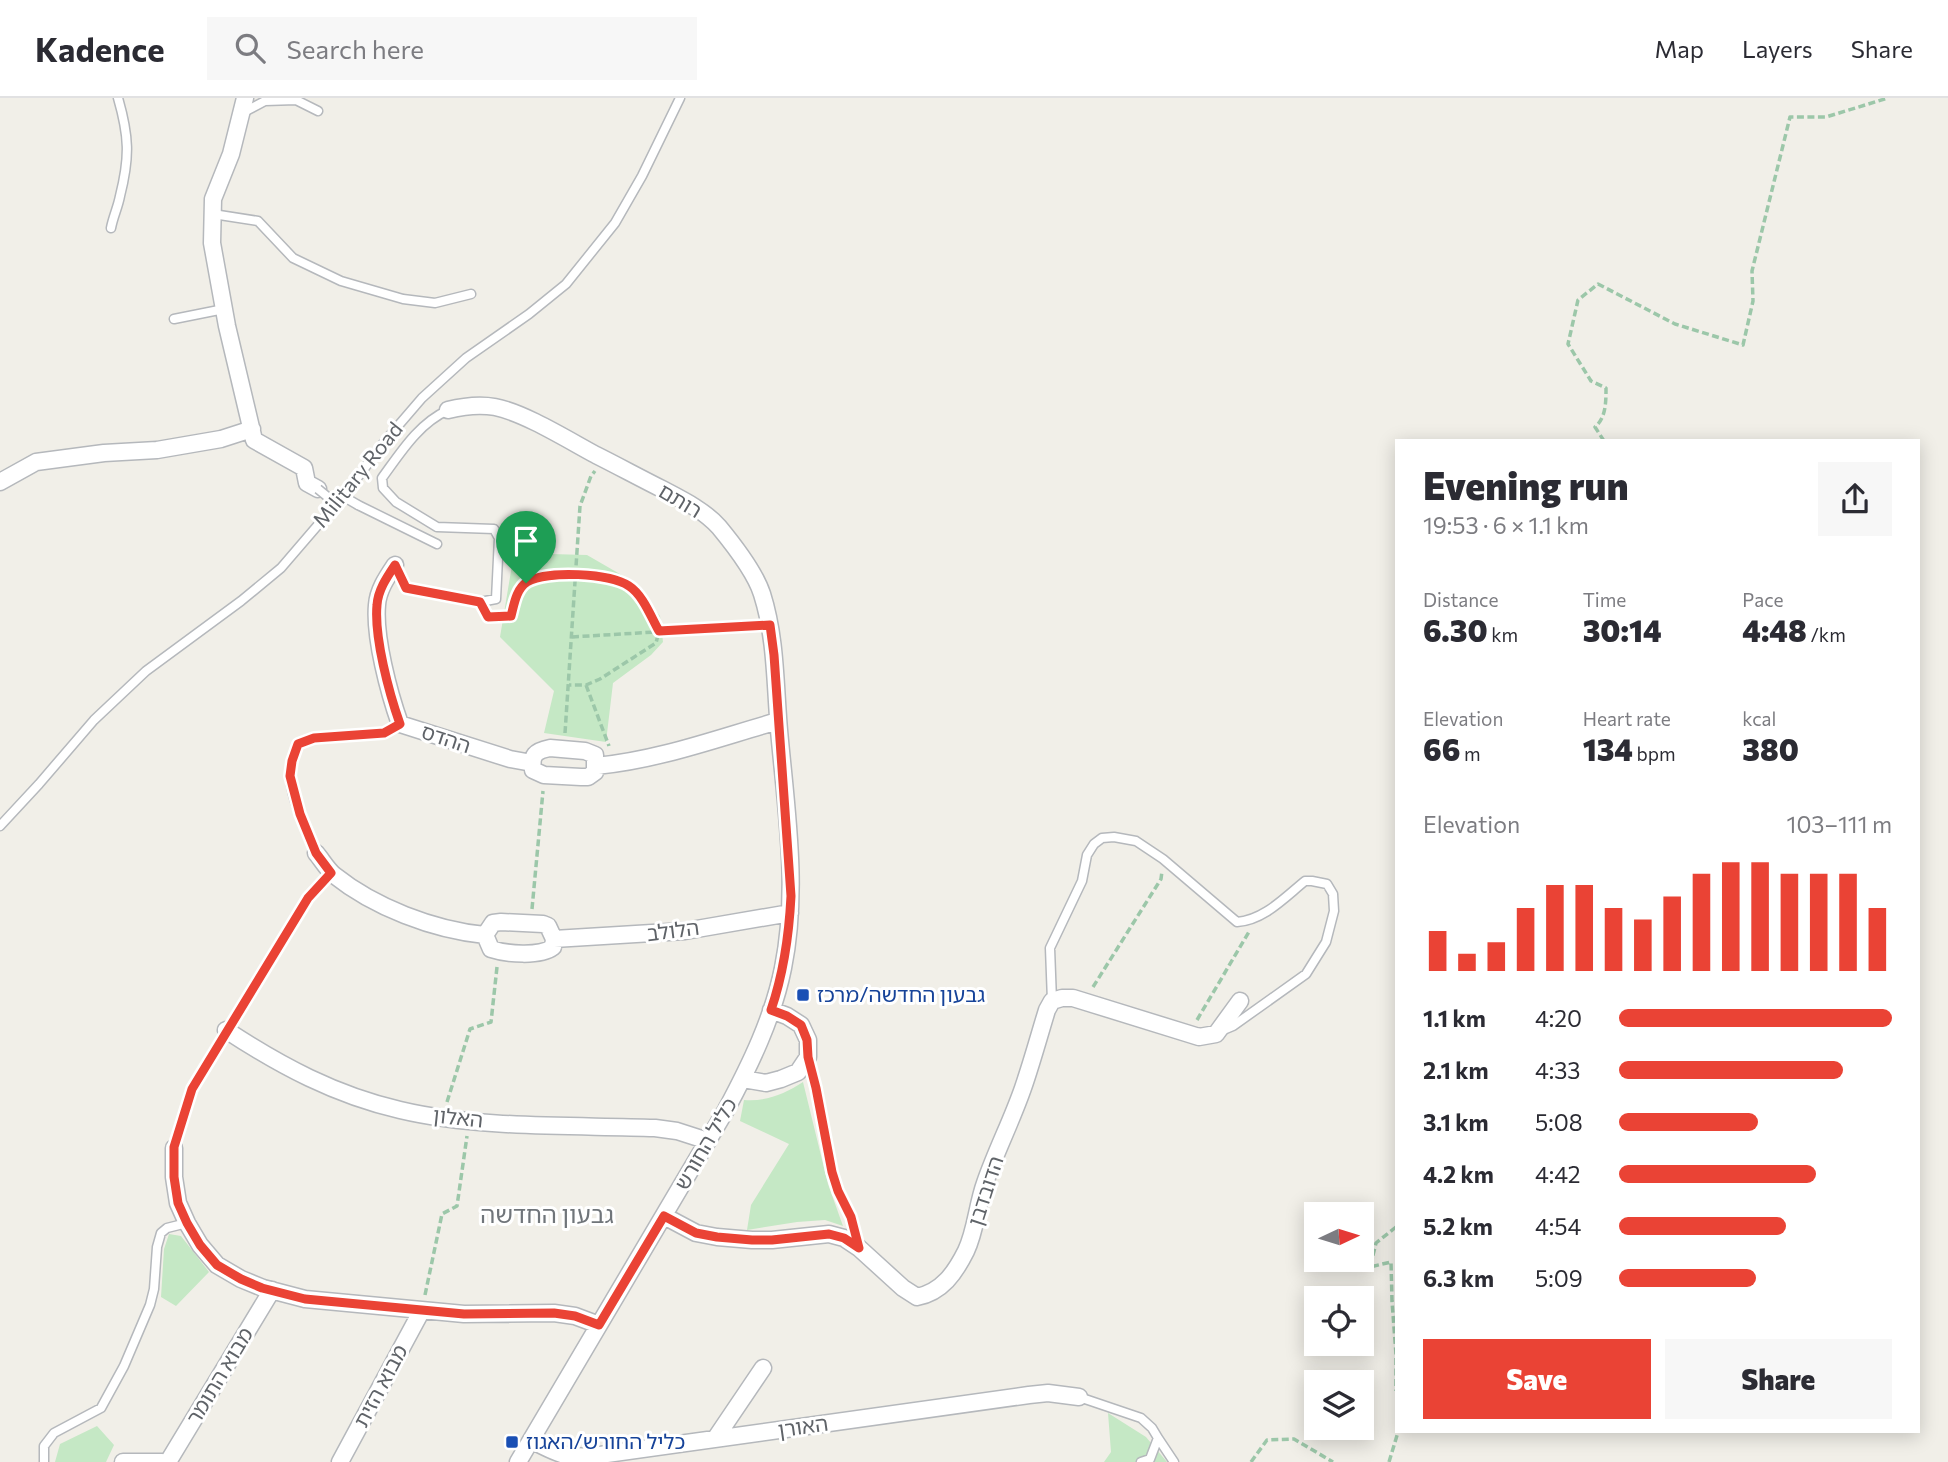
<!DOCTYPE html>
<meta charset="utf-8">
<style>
:root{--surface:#fff;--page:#f7f7f7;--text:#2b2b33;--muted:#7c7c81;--line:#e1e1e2;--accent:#ea4335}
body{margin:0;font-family:Commissioner,"Noto Sans Hebrew",sans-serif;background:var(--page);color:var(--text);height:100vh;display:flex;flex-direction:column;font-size:26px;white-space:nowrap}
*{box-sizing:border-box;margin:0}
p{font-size:23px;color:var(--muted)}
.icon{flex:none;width:38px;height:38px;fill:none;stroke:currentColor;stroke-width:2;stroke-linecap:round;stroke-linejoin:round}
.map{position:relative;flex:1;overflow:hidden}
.panel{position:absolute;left:1395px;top:341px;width:525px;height:994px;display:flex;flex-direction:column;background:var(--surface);border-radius:0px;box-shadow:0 4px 18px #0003}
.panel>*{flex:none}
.needle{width:46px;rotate:86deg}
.buttons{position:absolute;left:1304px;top:1104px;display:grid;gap:14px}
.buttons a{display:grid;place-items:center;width:70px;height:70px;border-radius:0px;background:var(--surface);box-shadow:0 4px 18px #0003;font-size:35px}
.pin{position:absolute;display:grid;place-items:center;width:60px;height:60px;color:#fff;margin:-72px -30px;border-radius:50% 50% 50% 0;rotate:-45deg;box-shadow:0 0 7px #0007}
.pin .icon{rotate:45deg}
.round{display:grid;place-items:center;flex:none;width:74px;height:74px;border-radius:0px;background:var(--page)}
.headline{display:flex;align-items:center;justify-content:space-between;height:119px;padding:0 28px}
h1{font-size:38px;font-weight:800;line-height:52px}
.metrics{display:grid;grid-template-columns:repeat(3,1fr);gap:10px;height:119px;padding:7px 28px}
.metrics div{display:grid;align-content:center}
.metrics b{font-size:30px;font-weight:800}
.metrics small{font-size:19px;font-weight:400}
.metrics p{font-size:19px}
.chart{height:196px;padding:14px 28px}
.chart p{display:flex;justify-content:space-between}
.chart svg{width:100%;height:126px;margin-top:7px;stroke:var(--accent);stroke-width:6}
.primary-button{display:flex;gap:14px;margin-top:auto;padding:14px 28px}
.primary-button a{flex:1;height:80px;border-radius:0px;background:var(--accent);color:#fff;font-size:28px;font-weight:800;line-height:80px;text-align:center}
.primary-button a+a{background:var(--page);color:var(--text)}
ul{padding:0 28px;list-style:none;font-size:23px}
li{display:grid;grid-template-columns:112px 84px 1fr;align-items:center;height:52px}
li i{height:18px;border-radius:9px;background:var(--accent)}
header{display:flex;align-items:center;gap:42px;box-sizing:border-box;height:98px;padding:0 35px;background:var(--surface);border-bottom:2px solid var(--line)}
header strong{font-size:33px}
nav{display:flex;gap:38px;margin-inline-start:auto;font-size:24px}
.search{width:490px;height:63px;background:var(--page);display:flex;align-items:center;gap:18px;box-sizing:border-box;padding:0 24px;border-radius:0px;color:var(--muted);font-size:26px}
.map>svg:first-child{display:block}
</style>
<header>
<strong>Kadence</strong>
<div class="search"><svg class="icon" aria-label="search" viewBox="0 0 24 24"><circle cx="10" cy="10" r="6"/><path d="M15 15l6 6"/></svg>Search here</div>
<nav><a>Map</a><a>Layers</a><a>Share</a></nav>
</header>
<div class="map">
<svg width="1948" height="1364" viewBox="0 0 1948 1364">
<rect width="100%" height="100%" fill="#f1efe8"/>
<path fill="#c5e8c5" d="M514,455L587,457L632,483L660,518L663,544L651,557L613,585L606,644L544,635L554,593L500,539Z
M803,984L828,1086L843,1128L825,1122L797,1124L747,1132L751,1107L789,1046L740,1023L744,1002C765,1004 785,996 803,984Z
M169,1136L181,1138L209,1174L176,1208L161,1199L164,1151Z
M1108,1315L1146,1339L1167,1364H1104L1111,1354Z
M97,1328L114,1347L106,1364H55L60,1346Z"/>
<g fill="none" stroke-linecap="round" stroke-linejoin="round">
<g stroke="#b5b8bc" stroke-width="11">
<path id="lane" d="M244,14L265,3L296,2L318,13
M213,116L258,123L293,160L341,183L403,201L435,205L471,196
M111,130C113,119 118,109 120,98C130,59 129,38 118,0
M174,221L224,211
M358,407L437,446
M396,468L406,490L480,504L496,501L499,440L494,431L437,429L396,404L383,390L382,380C401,354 418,326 448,312
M480,504L488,519L511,518
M0,728L39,686L94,622L146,573L241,503L281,470L348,392L385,343L422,300L466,260L529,216L566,186L615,125L642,78L680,0
M316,755C306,731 293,706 290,680C289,668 294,657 298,646L314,640L384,635L400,626
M1052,903L1050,850L1082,783L1087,757L1094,746L1102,740L1114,739L1136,743L1163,761L1237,824C1264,822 1284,800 1305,783H1312L1327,786L1333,796L1334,813L1326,844L1306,876L1233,928L1221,933
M809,962L816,990L832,1074L838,1093L851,1119L858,1148
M174,1050L192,991L212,956L308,800L331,775
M1079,1299L1141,1320L1152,1330L1158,1340L1150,1361L1141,1364
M1158,1340L1174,1364
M44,1364V1348L54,1335L101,1310L124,1268L150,1207L154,1191L157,1149L161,1135L167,1130L187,1125"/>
</g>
<g stroke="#b5b8bc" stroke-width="19">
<path id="street" d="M245,0L231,56L213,101L212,145L227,228L254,342L304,370L307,385L318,391
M448,312C464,308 479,306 495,309C525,315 568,342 596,357C618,368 640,380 662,391C681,401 704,412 719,429C733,446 755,474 762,496C776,540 775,586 779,632C786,711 799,791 783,870C773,920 750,967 726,1012L518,1364
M0,384L36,364L104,355L157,352L221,341L252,331
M395,467C387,479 378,492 377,507C374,539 389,595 400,626L510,661L532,665
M550,650L585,653L595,657V674L588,679H581L544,677L533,672C531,657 535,653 550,650Z
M596,668C659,662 718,640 778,623
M316,755C322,762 327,771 334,777C374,809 433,832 485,837
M501,824L543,826L548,828L554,841L553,849C540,859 506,856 491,851L485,837L493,825Z
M554,841L685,833L790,815
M226,932C281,968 335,997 400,1012C480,1031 573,1027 655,1030L677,1033L708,1043
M743,981L766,985L781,981L798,974L808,959V942L801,927L787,918L771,912
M174,1050V1079L178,1105L187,1125L200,1147L217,1167L241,1181L263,1190L305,1201L464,1216L554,1215L575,1218L599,1227
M664,1118L696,1135L717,1139L752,1142H772L829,1136L844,1140L859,1150L903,1190L917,1199C942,1194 955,1175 966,1153C976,1132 977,1107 985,1085C996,1053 1012,1022 1023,990C1032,964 1039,938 1047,912L1052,903L1062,900H1073L1199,939L1216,936L1240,903
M715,1341L763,1270
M531,1342C556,1355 564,1360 593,1358L1029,1297L1048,1295L1079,1299
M123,1364H162
M168,1364L272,1192
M340,1364L422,1212"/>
</g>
<path stroke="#9cc7a9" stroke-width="3.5" stroke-dasharray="7 3.5" stroke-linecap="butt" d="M1604,343L1595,329C1606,320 1606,304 1606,290L1591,283L1568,246L1578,202L1598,186L1675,226L1743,247L1753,203L1752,173L1790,19H1826L1888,0
M514,506C517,497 520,489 528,484C550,472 609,474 629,488C643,497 651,519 659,533L656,545L600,581L586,587H569
M572,539L755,528
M586,587L609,648
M565,635L580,408L591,378L595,373
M532,811L543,693
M1093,889L1161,781L1162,773
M1197,922L1250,832
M447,1004L470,931L491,924L497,869
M1396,1129L1376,1145L1370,1169L1391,1164L1392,1203L1396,1256V1293
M425,1197L442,1116L457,1108L467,1038
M1251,1364L1267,1342L1294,1341L1333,1364
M1389,1364L1398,1334"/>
<use href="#lane" stroke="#fff" stroke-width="8"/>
<use href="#street" stroke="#fff" stroke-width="16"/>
<g stroke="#b5b8bc" stroke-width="11" stroke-linecap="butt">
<path id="lane-bridge" d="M318,391L329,400H346L358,407"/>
</g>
<use href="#lane-bridge" stroke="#fff" stroke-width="8"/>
</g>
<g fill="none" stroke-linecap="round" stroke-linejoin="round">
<g stroke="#fff" stroke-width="14">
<path id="route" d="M395,467L406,490L480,504L488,519L511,518C514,507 516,491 527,484C547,472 610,475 629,488C643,497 651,519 659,533L770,527L774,557L791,798C789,838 784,874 771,912L787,918L801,927L807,942L808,959L816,990L832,1074L838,1093L851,1119L859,1150L844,1140L829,1136L772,1142H752L717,1139L696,1135L664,1118L599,1227L575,1218L554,1215L464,1216L305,1201L262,1190L241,1181L217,1167L200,1147L187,1125L178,1105L174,1079V1049L192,991L308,800L331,775L316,755L300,716L290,678L292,663L298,646L314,640L384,635L400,626C389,595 374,539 377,507C378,492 387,479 395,467Z"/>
</g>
<use href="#route" stroke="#ea4335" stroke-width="9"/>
</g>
<g fill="#1a4fb4" stroke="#fff" stroke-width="2.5">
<rect x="796" y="890" width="14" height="14" rx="3.5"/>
<rect x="505" y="1337" width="14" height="14" rx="3.5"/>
</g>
<g text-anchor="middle" stroke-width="6" stroke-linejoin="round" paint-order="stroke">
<g font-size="21" fill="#5f6368" stroke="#fff">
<text transform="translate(358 377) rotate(-51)" y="7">Military Road</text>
<text transform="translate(680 403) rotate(31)" y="7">רותם</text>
<text transform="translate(446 641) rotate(18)" y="7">ההדס</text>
<text transform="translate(673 833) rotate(-7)" y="7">הלולב</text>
<text transform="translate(458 1020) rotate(6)" y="7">האלון</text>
<text transform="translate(706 1046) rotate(-60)" y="7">כליל החורש</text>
<text transform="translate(986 1093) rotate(-72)" y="7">הדובדבן</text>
<text transform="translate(220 1278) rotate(-59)" y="7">מבוא התומר</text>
<text transform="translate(381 1288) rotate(-62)" y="7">מבוא הזית</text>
<text transform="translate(803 1329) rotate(-8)" y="7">האורן</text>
</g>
<g font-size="21" fill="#164399" stroke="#fff" text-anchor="start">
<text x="817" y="904">גבעון החדשה/מרכז</text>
<text x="526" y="1351">כליל החורש/האגוז</text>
</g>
<g font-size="24" fill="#70757a" stroke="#fff">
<text x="547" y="1125">גבעון החדשה</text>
</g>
</g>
</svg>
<div class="buttons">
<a><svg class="needle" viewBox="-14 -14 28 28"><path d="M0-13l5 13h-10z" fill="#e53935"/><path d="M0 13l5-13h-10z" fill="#7c7c81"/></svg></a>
<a><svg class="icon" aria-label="locate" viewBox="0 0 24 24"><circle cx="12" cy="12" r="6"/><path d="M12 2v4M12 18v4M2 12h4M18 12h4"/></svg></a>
<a><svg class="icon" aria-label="layers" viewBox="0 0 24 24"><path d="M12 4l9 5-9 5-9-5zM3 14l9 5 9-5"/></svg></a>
</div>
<div class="pin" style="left:526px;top:485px;background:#1e9e55"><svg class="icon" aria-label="arrive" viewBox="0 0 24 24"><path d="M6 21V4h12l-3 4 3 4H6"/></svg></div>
<section class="panel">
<div class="headline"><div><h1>Evening run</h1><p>19:53 · 6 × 1.1 km</p></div><a class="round"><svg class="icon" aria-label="share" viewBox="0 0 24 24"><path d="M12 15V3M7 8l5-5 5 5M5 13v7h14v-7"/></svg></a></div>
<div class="metrics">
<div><p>Distance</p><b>6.30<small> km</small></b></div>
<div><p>Time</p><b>30:14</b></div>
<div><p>Pace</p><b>4:48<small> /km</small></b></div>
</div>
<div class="metrics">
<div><p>Elevation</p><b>66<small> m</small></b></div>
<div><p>Heart rate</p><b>134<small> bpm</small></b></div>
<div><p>kcal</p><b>380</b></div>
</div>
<div class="chart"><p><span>Elevation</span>103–111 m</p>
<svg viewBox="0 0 160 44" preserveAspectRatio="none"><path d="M5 44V30M15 44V38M25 44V34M35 44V22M45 44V14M55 44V14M65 44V22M75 44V26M85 44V18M95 44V10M105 44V6M115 44V6M125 44V10M135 44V10M145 44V10M155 44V22"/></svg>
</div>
<ul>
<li><b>1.1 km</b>4:20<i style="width:100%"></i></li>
<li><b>2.1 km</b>4:33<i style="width:82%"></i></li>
<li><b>3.1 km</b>5:08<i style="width:51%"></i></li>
<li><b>4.2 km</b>4:42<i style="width:72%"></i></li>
<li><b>5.2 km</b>4:54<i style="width:61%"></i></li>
<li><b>6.3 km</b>5:09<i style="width:50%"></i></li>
</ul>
<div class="primary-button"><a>Save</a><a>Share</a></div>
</section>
</div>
